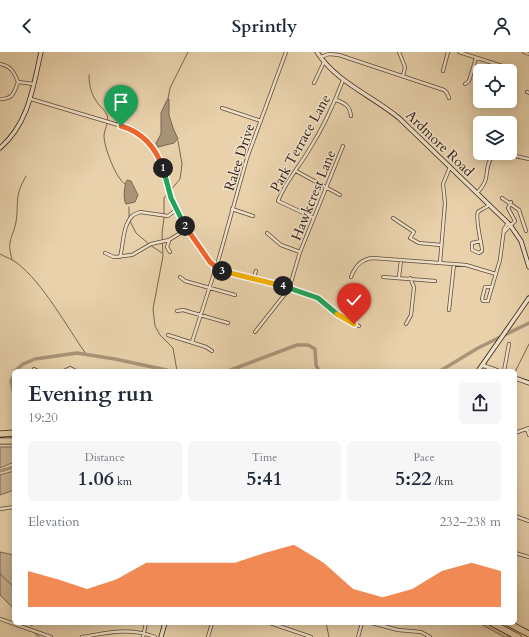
<!DOCTYPE html>
<meta charset="utf-8">
<style>
:root{--surface:#fff;--page:#f6f6f7;--text:#1f2937;--muted:#747a83;--accent:#ea580c}
body{margin:0;font-family:Cardo,serif;background:var(--page);color:var(--text);height:100vh;display:flex;flex-direction:column;font-size:15px;white-space:nowrap}
*{box-sizing:border-box;margin:0}
p{font-size:13px;color:var(--muted)}
.icon{flex:none;width:22px;height:22px;fill:none;stroke:currentColor;stroke-width:2;stroke-linecap:round;stroke-linejoin:round}
.map{position:relative;flex:1;overflow:hidden}
.drawer{position:absolute;left:12px;top:317px;width:505px;height:256px;display:flex;flex-direction:column;background:var(--surface);border-radius:6px;box-shadow:0 2px 10px #0003}
.drawer>*{flex:none}
.controls{position:absolute;left:473px;top:12px;display:grid;gap:8px}
.controls a{display:grid;place-items:center;width:44px;height:44px;border-radius:6px;background:var(--surface);box-shadow:0 2px 10px #0003;font-size:20px}
.pin{position:absolute;display:grid;place-items:center;width:34px;height:34px;color:#fff;margin:-41px -17px;border-radius:50% 50% 50% 0;rotate:-45deg;box-shadow:0 0 4px #0007}
.pin .icon{rotate:45deg}
.km{position:absolute;width:20px;height:20px;margin:-10px;border-radius:50%;background:#222;color:#fff;font-size:11px;line-height:20px;text-align:center}
.round{display:grid;place-items:center;flex:none;width:42px;height:42px;border-radius:6px;background:var(--page)}
.headline{display:flex;align-items:center;justify-content:space-between;height:68px;padding:0 16px}
h1{font-size:22px;font-weight:700;line-height:30px}
.figures{display:grid;grid-template-columns:repeat(3,1fr);gap:6px;height:68px;padding:4px 16px}
.figures div{display:grid;align-content:center;border-radius:6px;background:var(--page);text-align:center}
.figures b{font-size:20px;font-weight:700}
.figures small{font-size:11px;font-weight:400}
.figures p{font-size:11px}
.chart{height:112px;padding:8px 16px}
.chart p{display:flex;justify-content:space-between}
.chart svg{width:100%;height:72px;margin-top:4px;fill:var(--accent);opacity:.7}
header{display:flex;justify-content:space-between;align-items:center;height:52px;padding:0 16px;background:var(--surface);font-size:18px;font-weight:700}
.map>svg:first-child{display:block}
</style>
<header><svg class="icon" aria-label="back" viewBox="0 0 24 24"><path d="M15 5l-7 7 7 7"/></svg>Sprintly<svg class="icon" aria-label="person" viewBox="0 0 24 24"><circle cx="12" cy="8" r="4"/><path d="M4 21q1-7 8-7t8 7"/></svg></header>
<div class="map">
<svg width="529" height="585" viewBox="0 0 529 585">
<rect width="100%" height="100%" fill="#e8d1ab"/>
<filter id="stains"><feTurbulence type="fractalNoise" baseFrequency=".005" numOctaves="4"/><feColorMatrix values="0 0 0 0 .2 0 0 0 0 .09 0 0 0 0 .02 0 0 0 .5 -.17"/></filter>
<radialGradient id="worn" r=".72"><stop offset=".6" stop-color="#630" stop-opacity="0"/><stop offset="1" stop-color="#630" stop-opacity=".3"/></radialGradient>
<path fill="#c8b392" stroke="#7b6854" d="M0,395H14V410L0,416Z
M14,419V438L0,443V423Z
M0,500L14,503V557L0,543Z
M479,571H486L512,585H504Z"/>
<path fill="#a99478" stroke="#786551" d="M169,47V63L173,76L178,87L174,91L158,95L156,91L161,82V61L167,48Z
M127,128L131,129L138,143L135,150L126,152C123,148 124,133 127,128Z"/>
<g fill="none" stroke-linecap="round" stroke-linejoin="round">
<path stroke="#786551" stroke-width="1" d="M89,23C89,33 91,42 97,50C102,58 107,58 108,68
M168,47L170,36L188,0
M107,72C106,76 104,80 104,84C104,95 116,127 125,132
M129,155V165
M130,169L136,181L149,192
M150,193L162,201
M0,202C5,205 12,207 17,211C43,231 67,275 86,302
M12,207C6,188 13,186 16,170C19,149 14,145 26,124
M177,319L173,296L160,283L155,274L153,257L163,204L162,181L164,166V146L180,127L181,120L182,112L178,89
M515,320L529,292
M0,522L14,535
M31,571L32,574
M326,571L329,585
M35,582L40,585"/>
<path stroke="#a99478" stroke-width="3.5" d="M15,319L23,312L35,307L77,301L115,307L171,319
M228,319L297,293H308L315,297L316,313L319,319
M440,319L478,296L529,271
M14,323L11,329L14,343
M0,419L14,415"/>
<g stroke="#5c4b3b" stroke-width="4">
<path id="street" d="M399,0L405,15L403,24
M459,0L502,14L509,19
M524,0L529,2
M321,5L329,2L339,3L444,38L447,41L449,46
M0,12C11,14 14,20 18,30L34,32
M443,19L448,0
M496,19L498,13
M510,20L514,25L513,30
M314,31L324,10
M465,32L469,29L476,6
M527,40L529,41
M0,47C13,47 14,41 18,30
M31,47L135,78C163,96 163,131 176,158C185,177 198,194 210,210L216,215
M336,48C345,51 350,54 351,64
M222,56L261,69
M502,101L529,107
M296,119L340,143
M477,141C492,125 483,120 491,106L501,101
M502,146L519,158L526,179
M232,157L253,164
M314,166L278,149C285,130 299,115 309,98C323,76 334,52 343,28
M393,166L414,180L410,186L419,191L441,193
M504,180L515,169L508,156L511,150
M267,181L281,193L300,200
M169,189L167,195L170,200
M481,189L472,191V198L479,201L482,199V197C481,190 475,164 478,160C481,157 486,156 489,153
M105,201L114,205L132,203L151,192L169,188L187,177
M120,205C124,191 122,174 133,163L140,160L168,164L176,158
M440,211L445,151L443,132L450,115
M215,217L270,230L318,246L332,258L359,274
M180,225L185,229L235,243
M351,225C355,214 361,207 373,206L466,213L496,222
M383,225L435,229
M399,225L401,208
M253,227L256,219
M492,235H485L482,247L483,249H488L489,245L500,208L504,177L508,171
M449,258L454,212
M177,259L183,258L228,271
M406,272L411,263L414,235L410,226
M255,280L289,237L300,200L343,94
M168,283L206,295L212,299
M192,290L219,206L247,106L286,0
M34,317L38,319
M64,319L70,316L76,319
M504,319L509,292
M527,377L529,383
M515,381L529,376
M0,457L14,455
M515,464L529,469
M515,501L529,505
M0,567L51,585
M270,571L311,585
M372,571L398,578L421,580L430,585
M82,585C107,581 130,575 155,585
M143,585L146,571
M208,585L212,571
M358,585L362,571"/>
</g>
<g stroke="#2e1e16" stroke-width="5">
<path id="secondary" d="M317,0C336,30 371,43 399,66L510,173L521,189L529,215
M0,96C29,71 33,35 41,0
M482,313L498,319
M478,319L529,246
M515,326L529,331
M161,585L165,571"/>
</g>
<g stroke="#2e1e16" stroke-width="7">
<path id="highway" d="M0,382L14,381
M0,389H14
M492,571L518,585
M508,571L529,582"/>
</g>
<use href="#street" stroke="#f0e1c8" stroke-width="2.5"/>
<use href="#secondary" stroke="#f0e1c8" stroke-width="3.5"/>
<use href="#highway" stroke="#e8d1ab" stroke-width="5.5"/>
</g>
<g fill="none" stroke-linecap="round" stroke-linejoin="round">
<g stroke="#fff" stroke-width="8">
<path id="split-1" d="M121,74C142,80 155,94 163,116"/>
</g>
<g stroke="#fff" stroke-width="8">
<path id="split-2" d="M163,116L171,146L185,174"/>
</g>
<g stroke="#fff" stroke-width="8">
<path id="split-3" d="M185,174L210,210L216,215L215,217L222,219"/>
</g>
<g stroke="#fff" stroke-width="8">
<path id="split-4" d="M222,219L283,234"/>
</g>
<g stroke="#fff" stroke-width="8">
<path id="split-5" d="M283,234L318,246L337,262"/>
</g>
<g stroke="#fff" stroke-width="8">
<path id="split-6" d="M337,262L354,272"/>
</g>
<use href="#split-1" stroke="#f0652b" stroke-width="5"/>
<use href="#split-2" stroke="#22a559" stroke-width="5"/>
<use href="#split-3" stroke="#f0652b" stroke-width="5"/>
<use href="#split-4" stroke="#f5b400" stroke-width="5"/>
<use href="#split-5" stroke="#22a559" stroke-width="5"/>
<use href="#split-6" stroke="#f5b400" stroke-width="5"/>
</g>
<g text-anchor="middle" stroke-width="3" stroke-linejoin="round" paint-order="stroke">
<g font-size="14" fill="#2e1e16" stroke="#f0e1c8">
<text transform="translate(300 91) rotate(-61)" y="5">Park Terrace Lane</text>
<text transform="translate(440 91) rotate(44)" y="5">Ardmore Road</text>
<text transform="translate(239 105) rotate(-72)" y="5">Ralee Drive</text>
<text transform="translate(313 143) rotate(-68)" y="5">Hawkcrest Lane</text>
</g>
</g>
<rect width="100%" height="100%" filter="url(#stains)"/>
<rect width="100%" height="100%" fill="url(#worn)"/>
</svg>
<div class="controls">
<a><svg class="icon" aria-label="locate" viewBox="0 0 24 24"><circle cx="12" cy="12" r="6"/><path d="M12 2v4M12 18v4M2 12h4M18 12h4"/></svg></a>
<a><svg class="icon" aria-label="layers" viewBox="0 0 24 24"><path d="M12 4l9 5-9 5-9-5zM3 14l9 5 9-5"/></svg></a>
</div>
<div class="pin" style="left:121px;top:74px;background:#1e9e55"><svg class="icon" aria-label="arrive" viewBox="0 0 24 24"><path d="M6 21V4h12l-3 4 3 4H6"/></svg></div>
<div class="pin" style="left:354px;top:272px;background:#d93025"><svg class="icon" aria-label="check" viewBox="0 0 24 24"><path d="M5 12l5 5 9-10"/></svg></div>
<b class="km" style="left:163px;top:116px">1</b>
<b class="km" style="left:185px;top:174px">2</b>
<b class="km" style="left:222px;top:219px">3</b>
<b class="km" style="left:283px;top:234px">4</b>
<section class="drawer">
<div class="headline"><div><h1>Evening run</h1><p>19:20</p></div><a class="round"><svg class="icon" aria-label="share" viewBox="0 0 24 24"><path d="M12 15V3M7 8l5-5 5 5M5 13v7h14v-7"/></svg></a></div>
<div class="figures">
<div><p>Distance</p><b>1.06<small> km</small></b></div>
<div><p>Time</p><b>5:41</b></div>
<div><p>Pace</p><b>5:22<small> /km</small></b></div>
</div>
<div class="chart"><p><span>Elevation</span>232–238 m</p>
<svg viewBox="0 0 160 44" preserveAspectRatio="none"><path d="M0 44V22L10 27L20 33L30 27L40 17L50 17L60 17L70 17L80 11L90 6L100 17L110 33L120 38L130 33L140 22L150 17L160 22V44z"/></svg>
</div>
</section>
</div>
